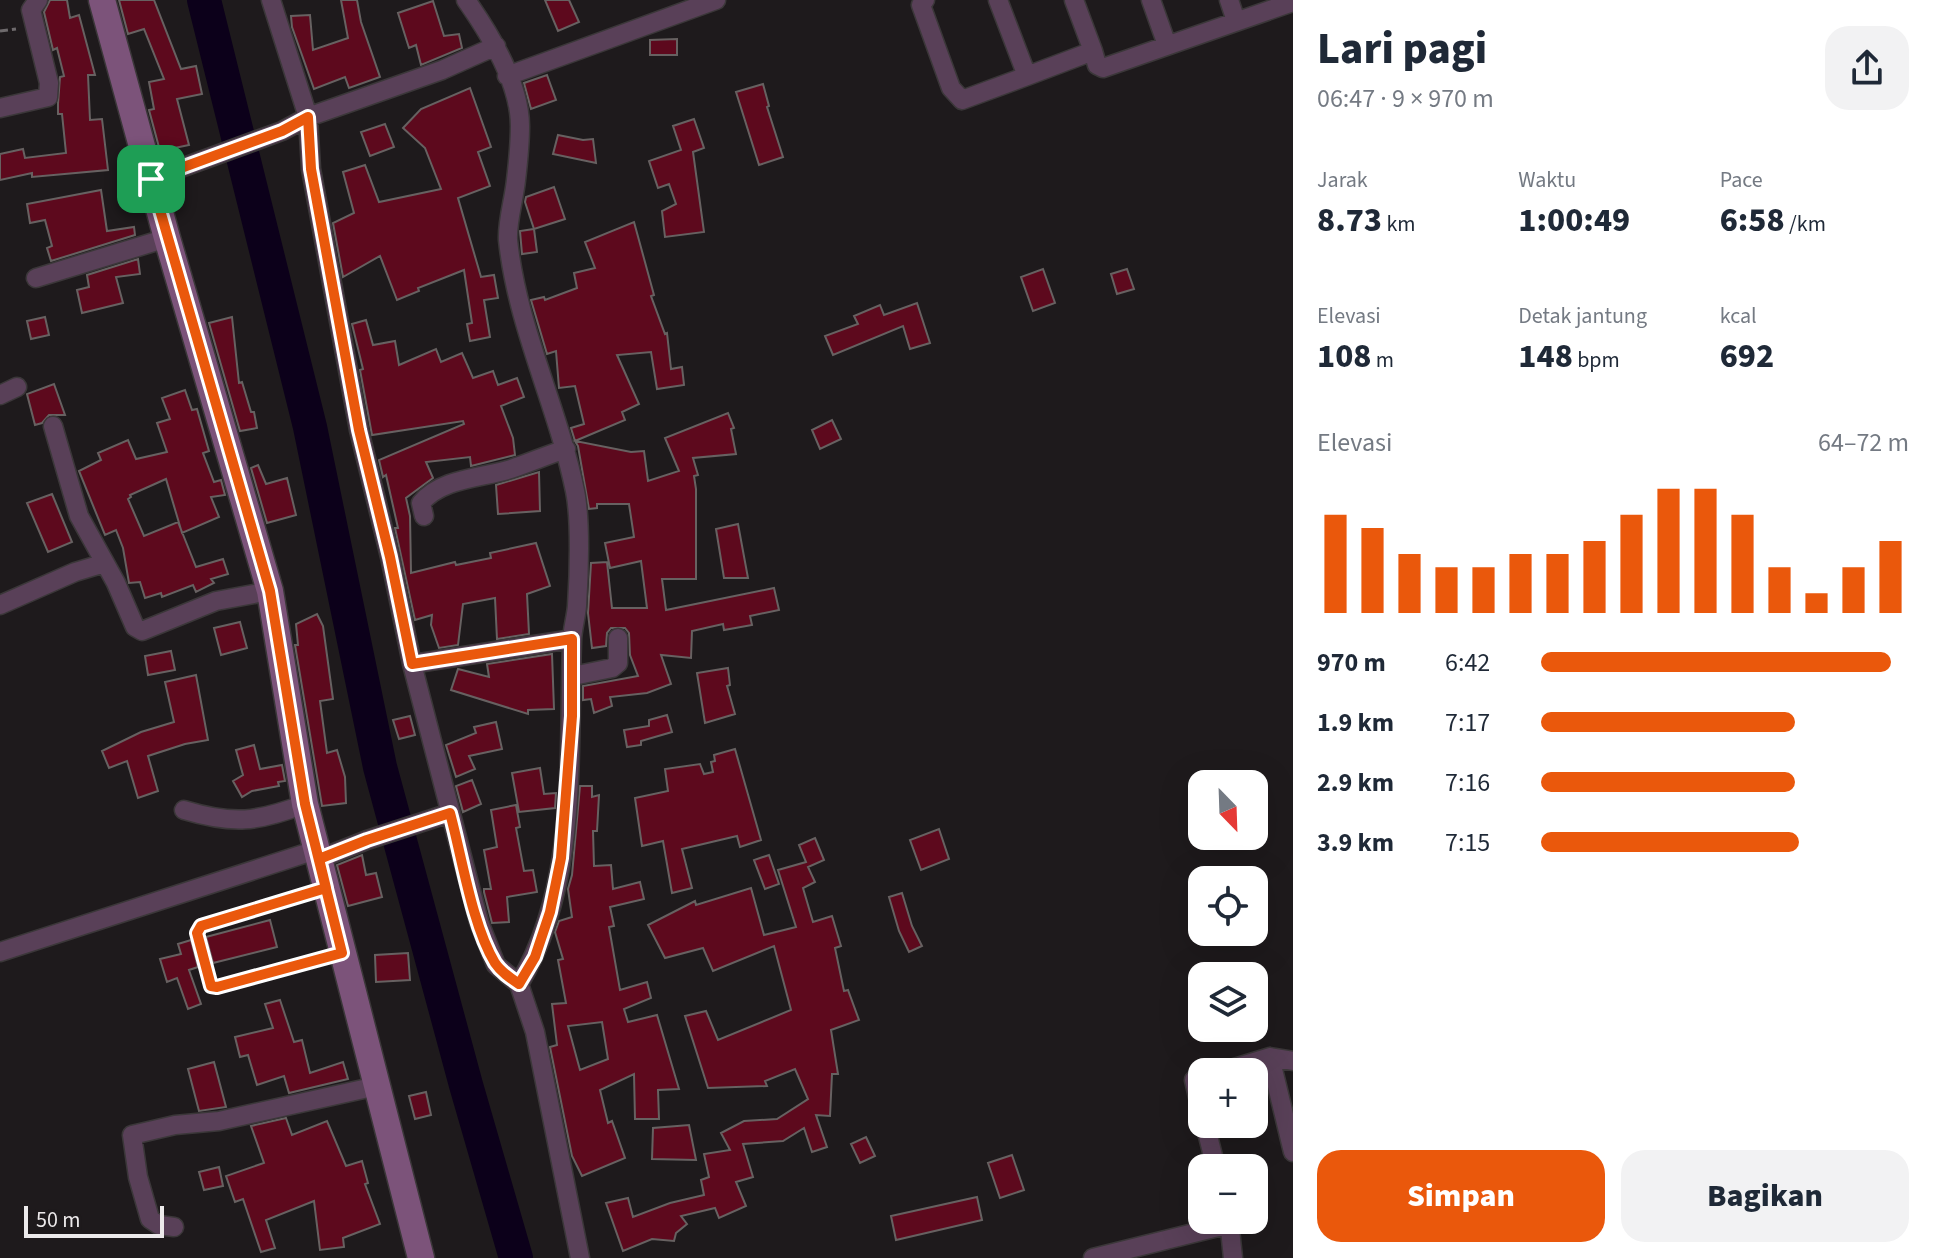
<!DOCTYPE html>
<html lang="id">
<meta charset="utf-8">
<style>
:root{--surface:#fff;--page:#f2f2f3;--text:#1f2937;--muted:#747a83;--accent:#ea580c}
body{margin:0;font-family:"Source Sans 3",sans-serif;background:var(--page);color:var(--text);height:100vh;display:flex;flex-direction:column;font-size:30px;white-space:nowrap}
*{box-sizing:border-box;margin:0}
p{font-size:26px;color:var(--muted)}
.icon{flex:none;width:44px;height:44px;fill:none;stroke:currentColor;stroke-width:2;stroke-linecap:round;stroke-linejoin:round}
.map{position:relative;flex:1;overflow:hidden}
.details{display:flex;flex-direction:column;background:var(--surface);width:640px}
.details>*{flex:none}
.needle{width:52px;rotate:157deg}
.controls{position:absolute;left:1188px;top:770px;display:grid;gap:16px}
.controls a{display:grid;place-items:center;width:80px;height:80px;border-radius:16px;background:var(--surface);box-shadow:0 8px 32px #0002;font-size:40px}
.scale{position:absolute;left:24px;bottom:20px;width:140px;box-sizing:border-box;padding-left:8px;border:4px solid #edeaeb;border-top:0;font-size:22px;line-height:28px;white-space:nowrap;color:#edeaeb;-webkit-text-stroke:6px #1e1a1c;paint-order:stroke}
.pin{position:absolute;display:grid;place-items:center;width:68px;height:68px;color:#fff;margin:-34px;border-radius:16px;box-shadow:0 4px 12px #0006}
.round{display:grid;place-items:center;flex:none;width:84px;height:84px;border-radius:24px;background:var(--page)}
.summary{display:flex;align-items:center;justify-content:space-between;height:136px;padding:0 24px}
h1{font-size:44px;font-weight:800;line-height:60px}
.metrics{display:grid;grid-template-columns:repeat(3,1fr);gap:12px;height:136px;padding:8px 24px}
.metrics div{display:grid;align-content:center}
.metrics b{font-size:34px;font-weight:800}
.metrics small{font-size:22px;font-weight:400}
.metrics p{font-size:22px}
.chart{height:224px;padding:16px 24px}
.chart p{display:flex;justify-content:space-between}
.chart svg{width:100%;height:144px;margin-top:8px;stroke:var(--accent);stroke-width:6}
.primary-button{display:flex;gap:16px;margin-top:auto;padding:16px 24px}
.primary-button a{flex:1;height:92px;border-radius:24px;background:var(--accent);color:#fff;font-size:32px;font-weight:800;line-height:92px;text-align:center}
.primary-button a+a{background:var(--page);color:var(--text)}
ul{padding:0 24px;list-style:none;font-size:26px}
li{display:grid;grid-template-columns:128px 96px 1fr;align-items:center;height:60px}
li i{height:20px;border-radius:10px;background:var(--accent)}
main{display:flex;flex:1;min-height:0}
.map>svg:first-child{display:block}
</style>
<main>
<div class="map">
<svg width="1293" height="1258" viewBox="0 0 1293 1258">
<rect width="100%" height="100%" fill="#1e1a1c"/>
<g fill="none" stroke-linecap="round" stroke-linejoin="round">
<path stroke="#0c001a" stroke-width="34" d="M204,0L310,427L380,767L466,1085L516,1258"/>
</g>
<path fill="#5d091d" stroke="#676161" stroke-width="2" fill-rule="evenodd" d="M50,0H67L70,18L79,15L95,75H88L90,120L102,119L108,170L32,177V173L0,180V154L23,149L25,158L66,153L62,114H58V104L60,77L64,76L57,48L53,50L44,12Z
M119,0H154L181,69L196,66L202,94L177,99L189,145L160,151L149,110L154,109L149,82L164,79L144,29L128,34Z
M341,0H357L361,22L380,77L349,88L345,77L314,89L292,27L291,16L310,15L313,50L348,38Z
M545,0H569L579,22L558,31Z
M433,1L444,36L459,34L462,48L421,65L416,45L409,48L398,13Z
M677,39V55H650V40Z
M547,75L556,100L531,109L524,83Z
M763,84L769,106L767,107L783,157L759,165L736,92Z
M470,88L491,147L478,152L490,186L458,198L481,277L494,275L498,298L484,300L490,337L470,341L467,324L472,323L464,270L418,288L419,291L397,300L380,256L343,277L333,223L354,213L343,172L365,165L379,202L441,189L425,148L403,128L421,109Z
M694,119L704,148L693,152L704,232L665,237L662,211L676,204L669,184L658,188L649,161L681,150L673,126Z
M385,124L394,147L370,156L361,132Z
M558,135L583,140L593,139L596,163L553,154Z
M554,187L565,219L534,229L525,202L526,197Z
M101,190L107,231L134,227L135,235L51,261L47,248L52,246L45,220L30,223L27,204Z
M634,222L654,295L651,296L665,334L667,333L671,369L682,367L684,385L657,389L651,352L617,355L639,404L622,412L625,420L575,441L631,452L644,451L648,481L679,471L665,438L728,413L734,428L731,429L736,454L693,458L698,475L694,476L696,489V579H662L666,610L774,588L779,610L750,616L752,625L724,630L723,624L692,631L691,658L661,655L671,684L647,693L610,697L612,706L594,713L591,699L583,700V686L638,676L630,655L629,633L625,628H611L607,633L606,646L592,648L588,613L591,563L607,562L612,608H647L641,561L610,568L605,543L634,537L629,504H597V508L589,509L578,446L575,441L571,428L584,424L575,386L559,388L556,351L547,354L531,300L544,297L545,300L577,288L574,273L595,268L585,242Z
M534,229L537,252L522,254L520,231Z
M138,259L140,274L116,277L123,303L82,313L77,290L89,287L87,275Z
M1043,269L1055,303L1033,311L1021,277Z
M1127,269L1134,289L1117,294L1111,274Z
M917,303L930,343L910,349L903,326L833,355L825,336L858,324L854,316L880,305L884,315Z
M45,317L49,335L31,339L27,321Z
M232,317L239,383L242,382L251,412H254L257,428L240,431L209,323Z
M366,320L373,345L395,341L399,365L436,349L441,362L462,353L473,378L493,371L498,385L517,378L524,397L501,406L513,438L515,455L471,466L470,457L426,462L433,478L406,498L410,516L411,573L455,562L456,565L491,558L490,553L536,543L550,586L527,594L529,634L497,639L495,598L463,604L458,645L439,648L431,625L432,615L415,620L395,528H398L386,475L383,477L379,460L464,424L463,421L372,435L360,370L363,369L352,324Z
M54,384L65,415H49L42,423L35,425L27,394Z
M185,390L192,410L197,409L209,451L203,453L214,482L221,480L225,495L211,497L219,517L182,533L166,479L130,495L131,497L128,499L144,536L178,522L196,567L223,559L228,574L211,579L214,583L196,592L193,585L162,597L161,593L145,598L140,582L129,583L123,548L116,530L105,535L79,471L101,460L98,453L128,440L136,459L167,452L157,423L170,419L162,398Z
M832,420L841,439L820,449L812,430Z
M258,465L266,484L287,478L296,515L267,523L251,468Z
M539,472L540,511L498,514L496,485Z
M52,494L72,542L48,552L27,503Z
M738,524L748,578H724L716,529Z
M317,614L323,626L333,699L320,701L327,753L337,750L345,777L346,803L322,806L295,645H298L296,624Z
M240,622L247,648L221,655L214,628Z
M171,651L175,670L148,675L145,656Z
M552,654L554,709L528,710V714L451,690L458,669L489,677L487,664Z
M728,668L730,685L727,686L735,714L705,723L697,673Z
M196,675L208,740L185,744L148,756L158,791L138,798L127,761L109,768L102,751L141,732L174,722L165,682Z
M667,715L672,732L641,741V745L627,747L624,730L649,726V720Z
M410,716L415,735L399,739L393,720Z
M496,722L502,749L469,756L475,769L456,777L446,745L476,733L474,727Z
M254,745L260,769L282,765L285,781L278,782L279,786L252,791L242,797L233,781L243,775L236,750Z
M735,749L761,840L740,847L737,836L682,849L692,888L672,893L663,841L642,846L635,798L668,791L665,769L700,764L704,774L713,772L711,762L715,761L714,755Z
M540,768L544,794L556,793L555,808L519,812L512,773Z
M472,780L481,804L463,812L456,786Z
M580,786H592V797L599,795L597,831H593L594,866L611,865L613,889L640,882L644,899L610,907L614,926L609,927L620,990L647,982L651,998L624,1009L628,1022L657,1015L679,1089L658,1090L659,1119H635L634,1074L600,1090L608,1123L612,1121L625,1158L582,1176L572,1156L550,1047L557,1045L552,1004L566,1003L558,960L563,959L555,932L559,921L572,917L568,889L572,875ZM602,1022L608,1059L580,1070L568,1026Z
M516,805L520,827L516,828L524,871L533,870L537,892L507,897L509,922L492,923L484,892V889H491L484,850L497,847L491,810Z
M939,829L949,859L921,870L910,840Z
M815,838L824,860L808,867L815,882L803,888L813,922L832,916L841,946L835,948L844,991L848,990L859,1020L831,1030L838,1074H832L830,1116L816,1115L827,1147L812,1152L804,1128L783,1141L743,1144L753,1177L736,1182L746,1206L719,1218L715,1208L681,1216L687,1224L676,1233L674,1241L652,1239L623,1251L606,1203L628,1198L633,1217L670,1203L704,1195L701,1180L709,1177L704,1154L730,1150L721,1133L744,1121L777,1119L808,1099L795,1069L765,1081L767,1086L708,1088L685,1016L706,1011L718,1040L791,1010L774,946L713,971L703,948L665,958L648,925L695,901L696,905L751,888L764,935L796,927L778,870L806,862L799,845Z
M362,855L366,875L376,873L382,897L348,906L337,865Z
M769,855L779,884L765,889L754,860Z
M902,893L912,926L922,946L909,952L899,931L889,897Z
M270,920L277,947L213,963L206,937Z
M191,940L198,967L189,970L201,1004L188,1009L177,978L167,982L160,959L181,954L178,944Z
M408,953L410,980L376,982L375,955Z
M280,1000L294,1042L302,1040L310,1073L343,1062L348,1079L289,1093L284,1076L257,1085L248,1055L240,1057L235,1037L273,1028L265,1004Z
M214,1062L226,1107L199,1111L188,1069Z
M426,1092L431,1115L415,1119L409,1096Z
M286,1118L292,1135L327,1121L346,1166L362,1161L368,1183L365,1184L380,1224L343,1238L344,1247L320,1250L314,1201L266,1220L275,1248L261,1252L243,1199L235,1202L226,1176L264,1163L251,1126Z
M689,1125L696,1160L652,1159L653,1128Z
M866,1137L875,1156L860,1163L851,1144Z
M1012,1155L1024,1190L1000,1198L988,1163Z
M219,1167L223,1186L204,1190L199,1172Z
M977,1197L982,1220L896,1240L891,1216Z"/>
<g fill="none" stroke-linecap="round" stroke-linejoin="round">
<g stroke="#3b3739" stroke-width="12">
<path id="service" d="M325,888L201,926L197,933L211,986L217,987L339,953"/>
</g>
<g stroke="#3b3739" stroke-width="21">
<path id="minor" d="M271,0L308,117L311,169L359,430L390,557L412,664L479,922L496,965L519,984
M466,0C490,34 520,83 520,126C520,144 518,163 516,180C514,200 507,221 508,240C517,327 558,407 575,491C581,520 579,576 577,606C576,618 572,630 572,642C568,754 579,884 519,984L535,1032L580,1258
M925,0L921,5L951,88L962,100L1027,76
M998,0L1027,76L1093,51L1097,65L1103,68L1293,2
M1074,0L1093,51
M1151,0L1167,45
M1229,0L1236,21
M507,76L716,0
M0,108L48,97L49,83L31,10L38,0
M151,179L282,131L308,117L442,70L496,46
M36,278L167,238
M0,395L17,387
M53,426L79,516L105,563
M424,516L421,503C441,478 482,478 511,469C529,463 547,455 566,449
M0,605L75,572L105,563L116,583L135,627L142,631L216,601L270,591
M412,664L572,639
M573,676L612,668L618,663V638
M184,810C234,825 257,822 305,804
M319,859L367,840L450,813
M0,952L316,850
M1270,1057L1293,1152
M1221,1072L1270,1057L1293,1061
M1202,1078L1194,1080L1202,1114
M1205,1124L1216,1168
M1229,1220L1233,1258
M174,1227L159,1225L150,1219L138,1177L132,1135L175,1125L219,1121L377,1086
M1093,1258L1230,1224"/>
</g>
<g stroke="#3b3739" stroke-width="29">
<path id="secondary" d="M102,0L167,238L270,591L305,804L421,1258"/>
</g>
<path stroke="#6e6a6c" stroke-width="3" stroke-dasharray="8 4" stroke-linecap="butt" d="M0,31L16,29"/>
<use href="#service" stroke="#594058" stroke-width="9"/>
<use href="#minor" stroke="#594058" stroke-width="18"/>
<use href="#secondary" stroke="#7c537a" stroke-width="26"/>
</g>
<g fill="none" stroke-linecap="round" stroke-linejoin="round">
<g stroke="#fff" stroke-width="16">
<path id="route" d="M151,179L270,591L305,804L342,953L217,987L211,986L197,933L201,926L326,888L319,859L367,840L450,813C462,857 472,925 495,963C501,972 510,978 519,984L535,957L550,912L561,858L572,716V639L412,664L390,557L359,430L311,169L308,117L282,131L151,179"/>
</g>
<use href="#route" stroke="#ea580c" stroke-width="10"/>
</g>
</svg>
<div class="controls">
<a><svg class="needle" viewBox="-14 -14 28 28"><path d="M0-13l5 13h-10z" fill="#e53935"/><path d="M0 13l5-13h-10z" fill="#747a83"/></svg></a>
<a><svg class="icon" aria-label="locate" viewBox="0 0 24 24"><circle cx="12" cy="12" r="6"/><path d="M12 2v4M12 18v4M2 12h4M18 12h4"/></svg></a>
<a><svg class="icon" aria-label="layers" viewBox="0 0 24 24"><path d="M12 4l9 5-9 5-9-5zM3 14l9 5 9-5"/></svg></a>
<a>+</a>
<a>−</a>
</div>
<div class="scale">50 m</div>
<div class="pin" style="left:151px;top:179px;background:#1e9e55"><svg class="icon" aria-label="arrive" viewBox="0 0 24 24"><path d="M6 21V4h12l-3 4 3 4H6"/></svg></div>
</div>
<section class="details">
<div class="summary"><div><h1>Lari pagi</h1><p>06:47 · 9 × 970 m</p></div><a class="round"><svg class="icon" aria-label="share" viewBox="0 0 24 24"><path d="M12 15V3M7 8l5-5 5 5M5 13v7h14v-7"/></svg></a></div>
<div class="metrics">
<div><p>Jarak</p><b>8.73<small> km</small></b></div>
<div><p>Waktu</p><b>1:00:49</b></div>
<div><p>Pace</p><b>6:58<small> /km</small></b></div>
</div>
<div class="metrics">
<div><p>Elevasi</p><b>108<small> m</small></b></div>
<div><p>Detak jantung</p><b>148<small> bpm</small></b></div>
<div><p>kcal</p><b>692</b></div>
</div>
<div class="chart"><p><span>Elevasi</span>64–72 m</p>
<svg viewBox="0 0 160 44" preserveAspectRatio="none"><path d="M5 44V14M15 44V18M25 44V26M35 44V30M45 44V30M55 44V26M65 44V26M75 44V22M85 44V14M95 44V6M105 44V6M115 44V14M125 44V30M135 44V38M145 44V30M155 44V22"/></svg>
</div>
<ul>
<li><b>970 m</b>6:42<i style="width:95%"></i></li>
<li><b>1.9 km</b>7:17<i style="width:69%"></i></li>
<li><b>2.9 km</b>7:16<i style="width:69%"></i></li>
<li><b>3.9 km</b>7:15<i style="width:70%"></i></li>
</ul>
<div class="primary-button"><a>Simpan</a><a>Bagikan</a></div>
</section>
</main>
